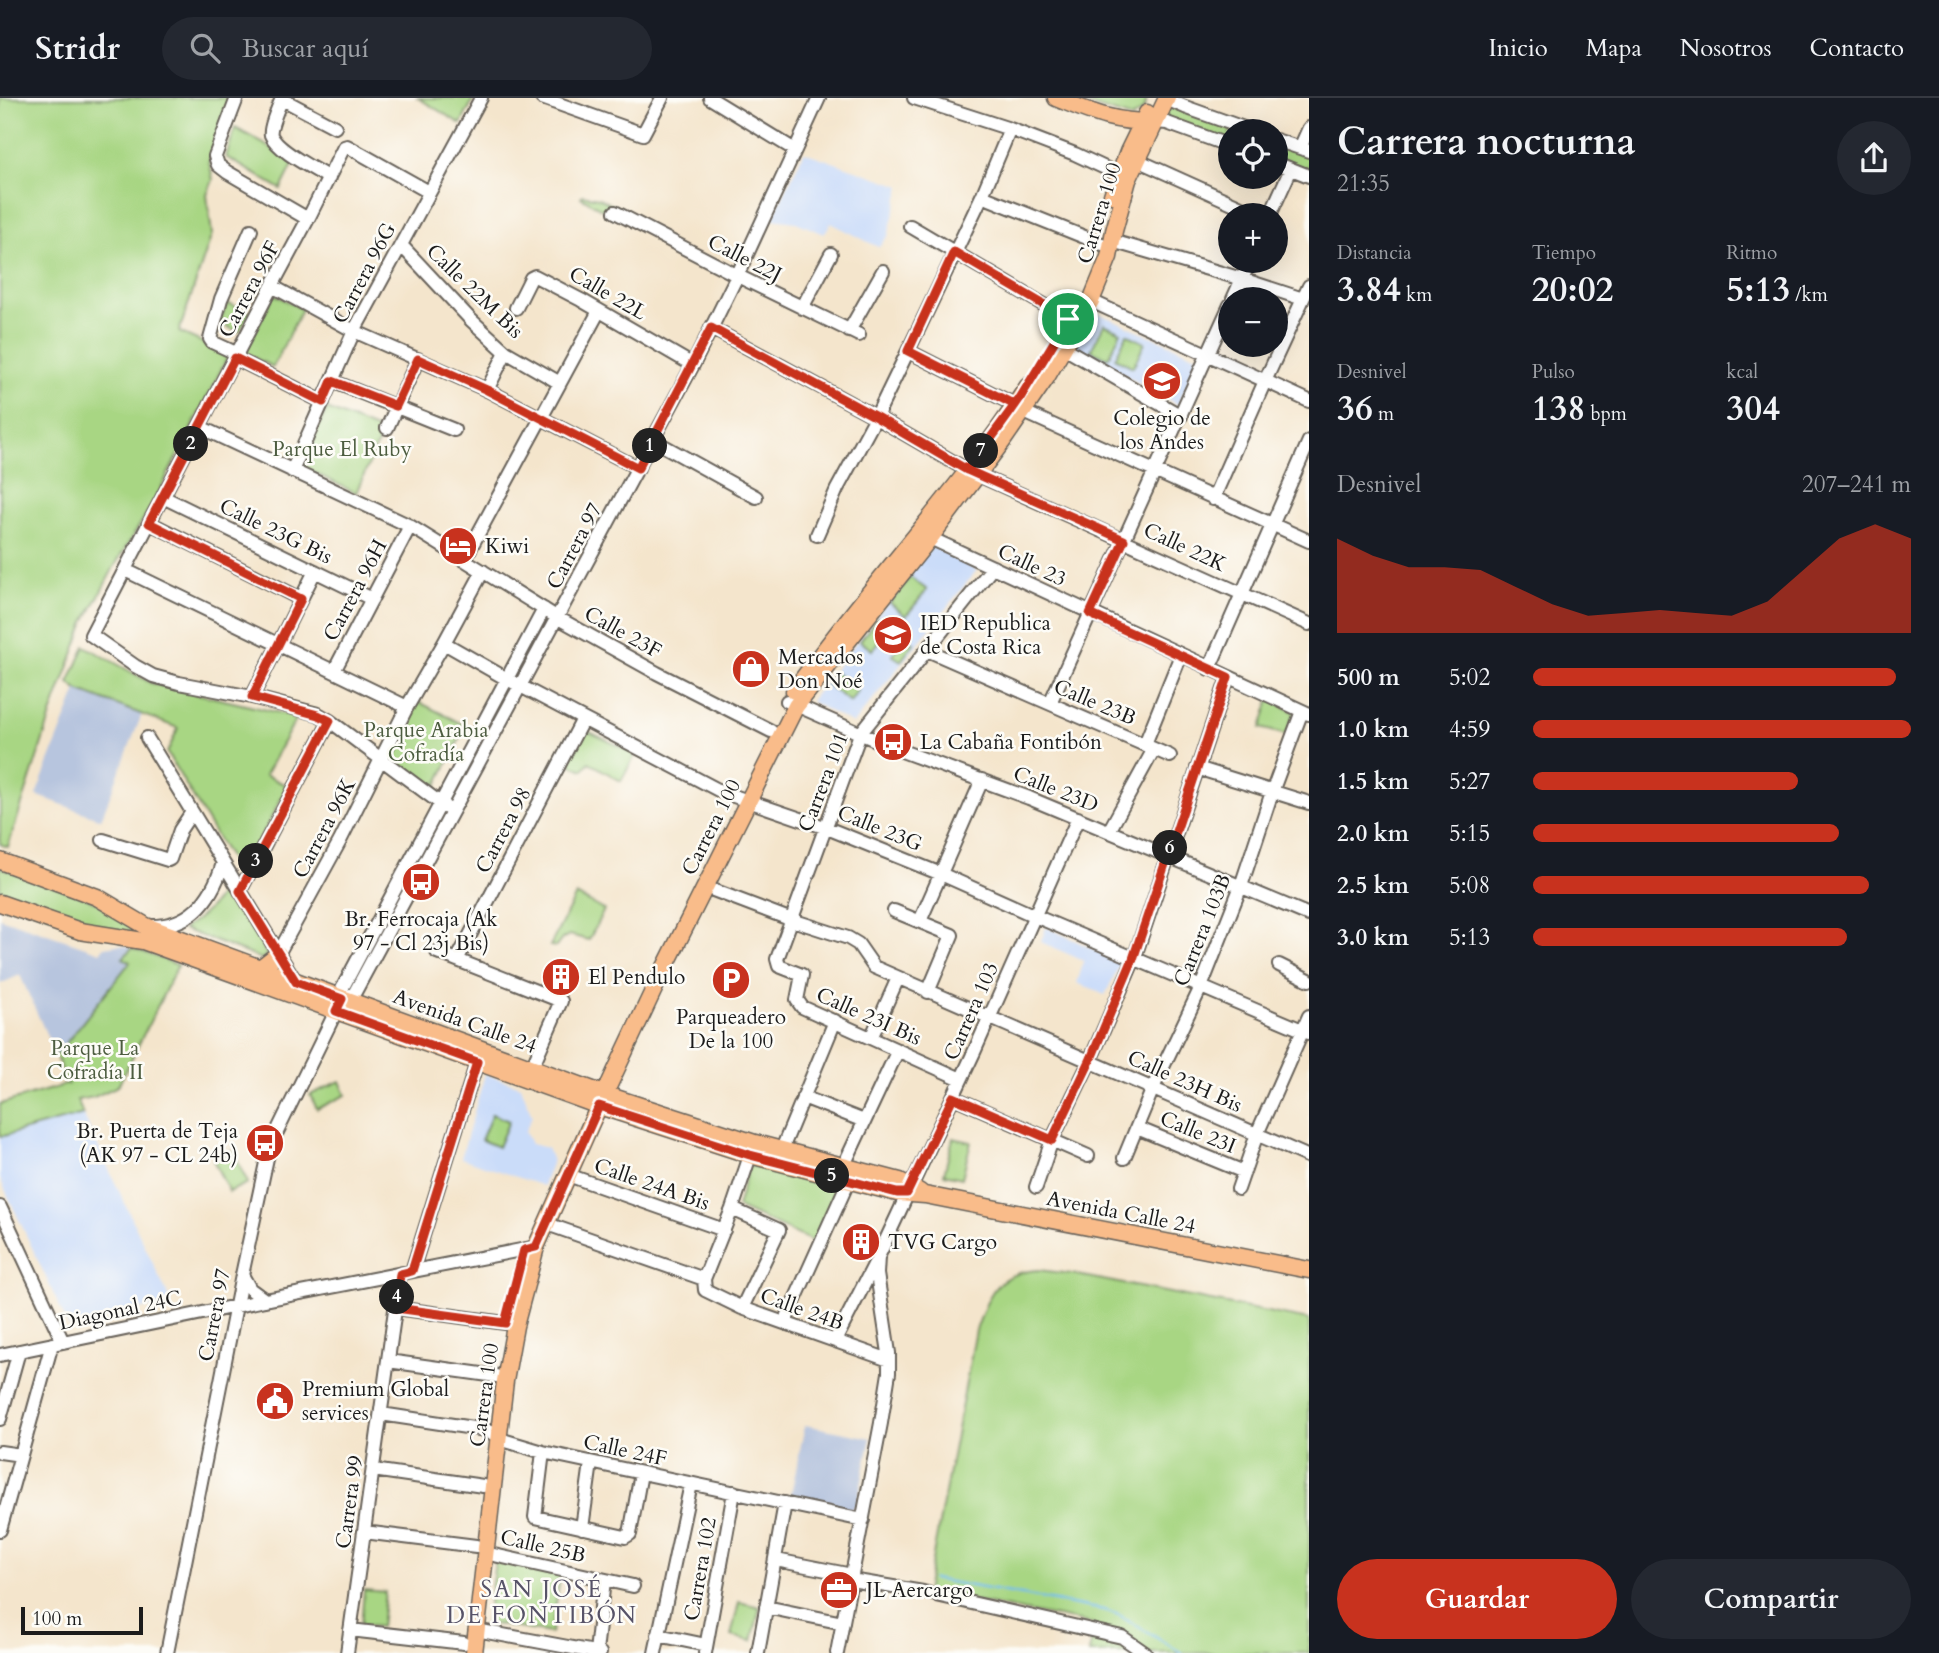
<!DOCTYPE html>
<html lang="es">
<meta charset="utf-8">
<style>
:root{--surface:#171b24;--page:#242831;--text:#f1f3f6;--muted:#9ea1a6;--line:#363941;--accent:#c8321e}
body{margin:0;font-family:Cardo,serif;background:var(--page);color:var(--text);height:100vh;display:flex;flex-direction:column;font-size:26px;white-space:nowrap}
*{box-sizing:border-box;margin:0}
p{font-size:23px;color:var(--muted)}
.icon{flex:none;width:38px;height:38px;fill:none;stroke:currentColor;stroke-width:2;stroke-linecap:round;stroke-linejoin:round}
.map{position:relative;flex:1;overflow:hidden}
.sheet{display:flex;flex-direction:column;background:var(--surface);width:630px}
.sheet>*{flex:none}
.fabs{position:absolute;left:1218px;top:21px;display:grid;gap:14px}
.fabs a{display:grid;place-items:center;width:70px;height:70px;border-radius:50%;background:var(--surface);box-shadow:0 7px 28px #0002;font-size:35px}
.scale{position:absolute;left:21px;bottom:18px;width:122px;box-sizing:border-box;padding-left:7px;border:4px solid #1c1c1c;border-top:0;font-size:19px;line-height:24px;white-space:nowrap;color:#1c1c1c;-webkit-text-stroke:5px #fdfcf7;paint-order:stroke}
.pin{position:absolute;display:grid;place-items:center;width:60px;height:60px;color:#fff;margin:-30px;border:4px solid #fff;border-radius:50%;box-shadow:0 2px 7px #0007}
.km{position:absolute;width:35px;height:35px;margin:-18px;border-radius:50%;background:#222;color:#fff;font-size:19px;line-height:35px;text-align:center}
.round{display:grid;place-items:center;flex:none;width:74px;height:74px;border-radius:37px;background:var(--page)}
.overview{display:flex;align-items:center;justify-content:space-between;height:119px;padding:0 28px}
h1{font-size:38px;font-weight:800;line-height:52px}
.metrics{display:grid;grid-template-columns:repeat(3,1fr);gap:10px;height:119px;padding:7px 28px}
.metrics div{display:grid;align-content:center}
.metrics b{font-size:35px;font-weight:800}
.metrics small{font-size:19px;font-weight:400}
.metrics p{font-size:19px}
.chart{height:196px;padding:14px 28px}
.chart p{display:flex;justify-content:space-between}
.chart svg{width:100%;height:126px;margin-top:7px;fill:var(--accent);opacity:.7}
.cta{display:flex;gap:14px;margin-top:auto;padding:14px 28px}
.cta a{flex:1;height:80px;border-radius:42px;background:var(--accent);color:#fff;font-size:28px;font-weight:800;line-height:80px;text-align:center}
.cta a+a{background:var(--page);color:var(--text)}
ul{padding:0 28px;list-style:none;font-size:23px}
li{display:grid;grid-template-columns:112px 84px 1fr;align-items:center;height:52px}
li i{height:18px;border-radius:9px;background:var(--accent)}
header{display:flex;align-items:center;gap:42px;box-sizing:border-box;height:98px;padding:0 35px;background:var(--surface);border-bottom:2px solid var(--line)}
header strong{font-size:33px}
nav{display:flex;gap:38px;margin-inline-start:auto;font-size:24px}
.search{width:490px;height:63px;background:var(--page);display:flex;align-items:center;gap:18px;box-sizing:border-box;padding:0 24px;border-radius:38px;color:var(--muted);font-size:26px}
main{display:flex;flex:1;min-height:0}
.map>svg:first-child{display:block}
</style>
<header>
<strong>Stridr</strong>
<div class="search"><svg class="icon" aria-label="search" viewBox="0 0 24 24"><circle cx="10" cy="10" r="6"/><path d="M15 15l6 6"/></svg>Buscar aquí</div>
<nav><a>Inicio</a><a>Mapa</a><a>Nosotros</a><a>Contacto</a></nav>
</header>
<main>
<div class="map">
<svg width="1309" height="1555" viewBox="0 0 1309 1555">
<rect width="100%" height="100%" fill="#fdfcf7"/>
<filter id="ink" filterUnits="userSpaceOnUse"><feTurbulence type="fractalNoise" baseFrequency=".0143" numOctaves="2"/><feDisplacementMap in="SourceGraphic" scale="14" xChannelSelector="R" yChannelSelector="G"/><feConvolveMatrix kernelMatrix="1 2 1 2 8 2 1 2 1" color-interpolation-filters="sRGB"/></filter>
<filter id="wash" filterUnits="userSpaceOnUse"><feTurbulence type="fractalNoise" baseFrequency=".00686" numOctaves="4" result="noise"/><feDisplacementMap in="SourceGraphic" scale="28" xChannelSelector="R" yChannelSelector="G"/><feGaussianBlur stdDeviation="1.57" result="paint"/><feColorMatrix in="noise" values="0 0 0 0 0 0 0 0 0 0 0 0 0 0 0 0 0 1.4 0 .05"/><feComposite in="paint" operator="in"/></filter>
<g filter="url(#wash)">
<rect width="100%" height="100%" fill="#f4e5cc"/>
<path fill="#cadcf9" d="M804,54L901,88L888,138L878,149L831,125L824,136L796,124L772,121Z
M1093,213L1199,259L1178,307L1073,248Z
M932,448L977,472L853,626L810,603Z
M1046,829L1121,864L1105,897L1077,885L1084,863L1041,844Z
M485,976L521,988L532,1018L525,1033L531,1046L547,1050L552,1063L543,1088L461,1060Z
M83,1016L171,1204L69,1229L0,1081V1039Z"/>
<path fill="#b7c5de" d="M77,592L142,616L101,721L36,697Z
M0,820L100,854L105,849L117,847L127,848L132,850L124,859L130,863L56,958L20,877L0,886Z
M805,1327L871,1340L857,1406L850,1413L790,1401Z"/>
<path fill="#a8d683" stroke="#627950" stroke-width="2" d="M0,0H229L209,63L213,82L207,97L212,136L179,234L230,257L226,262L155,402L114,469L85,524L53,611L8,749L0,746Z
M418,0H474L461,26Z
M1068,0H1146C1148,11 1140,14 1132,20Z
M1169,8L1239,33H1230V45L1164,20Z
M235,30L295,63L281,91L226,59Z
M1276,46L1309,58V74L1276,62Z
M582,97L599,100L618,110L613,118L581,99Z
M274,196L302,211L273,269L244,255Z
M227,205L250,214L239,234L219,225Z
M1104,226L1121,234L1108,260L1091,252Z
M1127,236L1145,245L1133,269L1115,260Z
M327,311L383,334L356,395L300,368Z
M910,479L927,492L906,518L890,505Z
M877,520L889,529L872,552L860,543Z
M905,538L914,545L901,563L892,557Z
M85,548L151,585L297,619L265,677L288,688L240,778L167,655L178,630L77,592L69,585Z
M834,574L858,592L850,604L826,586Z
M1270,601L1295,614L1286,637L1261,630Z
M415,602L466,628L433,695L386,660Z
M583,631L636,656L621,683L589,664L583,672L565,664Z
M0,769L90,801L154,836L96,832L0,801Z
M225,786L267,856L262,861L183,831C202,819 216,807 225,786Z
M576,797L604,812L589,842L569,837L562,841L556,849L550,848Z
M132,850L178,867L118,988L94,999L77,1002L83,1016L0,1039V1006L68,986L56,958L130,864L123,860Z
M340,983L346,997L317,1011L310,997Z
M492,1016L509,1023L498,1049L481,1042Z
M953,1040L971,1044L962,1080L944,1076Z
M232,1052L248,1085L229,1094L213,1062Z
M749,1067L839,1087L814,1144L737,1109Z
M1038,1172L1072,1176L1309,1222V1555H1089L1094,1526L926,1494L976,1232C990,1195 994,1175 1038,1172Z
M495,1464L561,1475L551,1535L486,1525Z
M364,1492L385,1494L381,1529L361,1527Z
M739,1504L760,1509L752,1543L731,1538Z"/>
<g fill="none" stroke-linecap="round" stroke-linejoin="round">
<path stroke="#73bdeb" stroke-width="2.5" d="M933,1481L1104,1512L1119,1517L1182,1555"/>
</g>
</g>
<g filter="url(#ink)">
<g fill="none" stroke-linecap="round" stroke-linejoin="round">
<g stroke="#68625a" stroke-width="16">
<path id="minor" d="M237,0L215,58L218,67L227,74L308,121
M282,0C279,8 269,30 271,37C277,53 315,71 329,80
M542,0L643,36L662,0
M710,0L795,52
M914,0L1010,31L1075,56L1118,76
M282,1L335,29
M1166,1L1185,9L1252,33
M1155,24L1167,25L1230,48
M1276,42L1309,53
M1300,50L1309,30
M1137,62L1259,117
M1276,65L1309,78
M429,94L347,48L344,49L308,121L272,188L91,537L135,568L153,578L179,585L252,599L318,616L330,623L452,714
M982,98L1102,146
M615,114L742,180L859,237
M1270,117L1291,71
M910,128L1068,221
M1112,143L1242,181L1303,201
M401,147L471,222L506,254L560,285
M272,188L354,233L487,292L638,370
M1233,201L1250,163
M1091,203L1309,303
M516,210L531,180L535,178L581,202L693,267
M802,210L831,156
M711,230L876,319L967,372L1309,526
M849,233L883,173
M1064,250L1181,318
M908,253L1015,307
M238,256L212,244L210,241L221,201L251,132
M235,260L323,304
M332,283L454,332
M487,292L506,254
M1024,314L1309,443
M200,329L410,428L558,520L657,575L771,633
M387,330L418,261
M653,342L756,399
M292,373L354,233L481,0
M163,399L372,501
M1213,401L1265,283L1309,188
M150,425L301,501
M817,437L837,391L876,319L908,253L982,98L1010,31
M930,440L1309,616
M464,462L599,213
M125,472L407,609
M444,545L507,581L722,694L827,730L941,776L1035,818L1309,935
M927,552L1170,658
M1209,571L1309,343
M334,573L410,428
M252,599L315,473
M787,603L891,649L1029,700L1309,817
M1050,605L1230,207
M147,640L296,884
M1145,646L1181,557
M1197,670L1309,705
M1109,733L1154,651
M103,742L168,762L170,761L180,732L192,714
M705,789L792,822L848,840L858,846L874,869L1309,1059
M240,793L330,623
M894,813L952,837L928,894
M920,823L982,682
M150,828C191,829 212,801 223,765
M437,854L561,903L532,969
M278,856L340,743L407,609L444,545L483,473
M457,862L583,621
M1279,867L1309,882
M342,901L349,899L355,894L693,267L737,178L819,0
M871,940L898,880
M961,981L802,909L797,902L802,877L779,868L777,861L860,636L993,469
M803,999L864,1023
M953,999L1088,1058
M1137,1030L1244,1074
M782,1051L835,923
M752,1052L732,1111L704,1181L705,1192L742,1210L889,1262
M1124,1060L1153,990L1201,889L1241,788L1272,694L1302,613
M844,1067L898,952
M568,1077L724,1132
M1036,1089L1052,1042L1090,963L1134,861L1228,579
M1238,1091L1257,1036L1309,918
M0,1109L63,1244
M732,1111L779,1132L742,1210
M547,1126L704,1181
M412,1173L477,964
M242,1177L250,1191L265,1202
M396,1210L505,1225
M785,1224L849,1082
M835,1243L875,1165
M0,1257L265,1202L536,1149
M388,1263L496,1278
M381,1316L486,1332L506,1343L543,1354L863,1422
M0,1321L19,1253
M0,1354L21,1357
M543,1354L535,1419L625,1439L630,1436L641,1375
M373,1372L483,1388
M582,1430L591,1365
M0,1432L52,1246
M364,1434L476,1448
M485,1455L633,1488
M776,1462L852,1477
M851,1482L923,1494L1122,1539L1145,1555
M766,1509L843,1525
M350,1532L464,1545
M476,1532L600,1555
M658,1537L706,1547
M596,1554L604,1482
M167,1555L242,1177L267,1060L273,1042L342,901V891L544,511
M347,1555L400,1176
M655,1555L691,1386
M705,1555L734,1394
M758,1555L785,1405
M837,1555L881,1325L889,1275V1255L877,1176L878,1159L975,952L1078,720"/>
</g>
<g stroke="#68625a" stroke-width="19">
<path id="major" d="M1056,0C1093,15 1112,24 1153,24
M1112,97L1128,54L1147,15
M794,593C868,488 958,396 1028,288
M0,763L97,799L146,828L604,996L755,1045L900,1083L920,1094
M0,805L80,833L143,843L599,1008L750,1057L897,1095L925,1097L1309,1172
M260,870L278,856
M474,1555L505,1283L515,1228L536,1149L592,1023L654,891L796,608L930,440L1002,344L1046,280L1091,203L1109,159L1114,133L1128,82L1167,0"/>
</g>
<use href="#minor" stroke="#fff" stroke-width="12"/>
<use href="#major" stroke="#f9bc8a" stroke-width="16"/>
</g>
</g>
<g fill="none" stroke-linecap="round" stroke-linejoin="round" filter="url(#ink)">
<g stroke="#fff" stroke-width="14">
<path id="route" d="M1068,221L1020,300C1003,325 985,349 967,372L876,319L711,230L638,370L487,292L418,261L396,308L332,283L323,304L235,260L149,425L301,501L252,599L318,617L330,623L240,793L296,884L342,901L336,913L477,964L412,1173L400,1176L396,1210L505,1225L524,1152L536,1149L599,1008L750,1057L897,1095H907L953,999L1052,1042L1090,963L1133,861L1228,579L1090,516L1124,442L967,372L1015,307L908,253L954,154L1068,221"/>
</g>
<use href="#route" stroke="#c8321e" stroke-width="9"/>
</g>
<defs>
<g id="school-disc" transform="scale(2.0125)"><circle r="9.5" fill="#c8321e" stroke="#fdfcf7"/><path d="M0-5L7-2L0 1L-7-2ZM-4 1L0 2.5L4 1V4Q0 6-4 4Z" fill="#fff"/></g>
<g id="hotel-disc" transform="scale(2.0125)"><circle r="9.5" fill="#c8321e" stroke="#fdfcf7"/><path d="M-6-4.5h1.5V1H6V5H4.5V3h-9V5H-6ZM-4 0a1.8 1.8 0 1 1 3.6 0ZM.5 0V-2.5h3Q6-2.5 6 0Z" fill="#fff"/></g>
<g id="shop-disc" transform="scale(2.0125)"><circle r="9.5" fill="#c8321e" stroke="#fdfcf7"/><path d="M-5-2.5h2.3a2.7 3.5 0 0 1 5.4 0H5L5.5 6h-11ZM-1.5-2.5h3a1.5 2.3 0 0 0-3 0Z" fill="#fff"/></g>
<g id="bus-disc" transform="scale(2.0125)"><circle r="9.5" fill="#c8321e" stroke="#fdfcf7"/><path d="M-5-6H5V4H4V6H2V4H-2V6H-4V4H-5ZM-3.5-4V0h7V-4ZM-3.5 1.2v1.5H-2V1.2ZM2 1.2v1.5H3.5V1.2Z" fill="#fff"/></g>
<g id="building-disc" transform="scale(2.0125)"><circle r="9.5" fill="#c8321e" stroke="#fdfcf7"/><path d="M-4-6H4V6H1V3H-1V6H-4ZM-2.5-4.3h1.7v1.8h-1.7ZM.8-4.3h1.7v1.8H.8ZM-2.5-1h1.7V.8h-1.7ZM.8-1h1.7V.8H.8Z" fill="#fff"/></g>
<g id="parking-disc" transform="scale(2.0125)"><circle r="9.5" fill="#c8321e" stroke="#fdfcf7"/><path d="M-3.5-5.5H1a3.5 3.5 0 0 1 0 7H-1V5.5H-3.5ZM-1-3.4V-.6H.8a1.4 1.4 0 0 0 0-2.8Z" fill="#fff"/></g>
<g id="civic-disc" transform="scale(2.0125)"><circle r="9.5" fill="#c8321e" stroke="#fdfcf7"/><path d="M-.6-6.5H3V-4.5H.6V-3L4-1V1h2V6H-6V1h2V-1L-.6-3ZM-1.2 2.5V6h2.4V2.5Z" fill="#fff"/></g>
<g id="office-disc" transform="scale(2.0125)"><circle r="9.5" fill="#c8321e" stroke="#fdfcf7"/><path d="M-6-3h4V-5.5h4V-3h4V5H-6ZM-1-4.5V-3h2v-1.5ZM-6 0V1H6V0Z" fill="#fff"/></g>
</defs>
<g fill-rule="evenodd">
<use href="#school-disc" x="1162" y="283"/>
<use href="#hotel-disc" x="458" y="448"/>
<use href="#school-disc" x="893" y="537"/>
<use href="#shop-disc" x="751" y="571"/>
<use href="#bus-disc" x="893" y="644"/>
<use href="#bus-disc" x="421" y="784"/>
<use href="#building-disc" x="561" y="879"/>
<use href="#parking-disc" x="731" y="882"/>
<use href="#bus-disc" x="265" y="1045"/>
<use href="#building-disc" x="861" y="1144"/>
<use href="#civic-disc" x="275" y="1303"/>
<use href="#office-disc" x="839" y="1492"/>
</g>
<g text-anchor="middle" stroke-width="5" stroke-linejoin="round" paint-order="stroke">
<g font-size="21" fill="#1c1c1c" stroke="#fdfcf7">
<text transform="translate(1099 115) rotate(-73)" y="7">Carrera 100</text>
<text transform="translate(745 160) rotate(27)" y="7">Calle 22J</text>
<text transform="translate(364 175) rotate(-62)" y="7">Carrera 96G</text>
<text transform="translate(249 191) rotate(-62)" y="7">Carrera 96F</text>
<text transform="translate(475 193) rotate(44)" y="7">Calle 22M Bis</text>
<text transform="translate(608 195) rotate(30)" y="7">Calle 22L</text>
<text transform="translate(276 433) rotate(26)" y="7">Calle 23G Bis</text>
<text transform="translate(574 448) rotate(-62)" y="7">Carrera 97</text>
<text transform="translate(1185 449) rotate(25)" y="7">Calle 22K</text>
<text transform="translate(1032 467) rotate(25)" y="7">Calle 23</text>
<text transform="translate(355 492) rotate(-62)" y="7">Carrera 96H</text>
<text transform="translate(623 534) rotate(29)" y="7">Calle 23F</text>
<text transform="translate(1095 604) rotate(23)" y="7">Calle 23B</text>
<text transform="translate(823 684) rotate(-69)" y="7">Carrera 101</text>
<text transform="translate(1056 691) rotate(22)" y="7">Calle 23D</text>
<text transform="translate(711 729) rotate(-63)" y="7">Carrera 100</text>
<text transform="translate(324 730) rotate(-62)" y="7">Carrera 96K</text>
<text transform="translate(880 730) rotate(22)" y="7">Calle 23G</text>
<text transform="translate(503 732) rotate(-62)" y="7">Carrera 98</text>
<text transform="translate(1202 832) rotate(-68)" y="7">Carrera 103B</text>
<text transform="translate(971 913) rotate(-66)" y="7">Carrera 103</text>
<text transform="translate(869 918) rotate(24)" y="7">Calle 23I Bis</text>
<text transform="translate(465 923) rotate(20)" y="7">Avenida Calle 24</text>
<text transform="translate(1185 983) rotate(24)" y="7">Calle 23H Bis</text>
<text transform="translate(1198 1034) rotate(22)" y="7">Calle 23I</text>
<text transform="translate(652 1086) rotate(19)" y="7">Calle 24A Bis</text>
<text transform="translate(1121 1114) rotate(11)" y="7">Avenida Calle 24</text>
<text transform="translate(802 1211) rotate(20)" y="7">Calle 24B</text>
<text transform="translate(120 1212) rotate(-12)" y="7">Diagonal 24C</text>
<text transform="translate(214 1217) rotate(-79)" y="7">Carrera 97</text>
<text transform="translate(484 1297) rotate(-82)" y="7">Carrera 100</text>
<text transform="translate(625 1352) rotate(12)" y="7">Calle 24F</text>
<text transform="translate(349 1404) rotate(-82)" y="7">Carrera 99</text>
<text transform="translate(543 1448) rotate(13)" y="7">Calle 25B</text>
<text transform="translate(700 1471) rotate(-80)" y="7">Carrera 102</text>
</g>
<g font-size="21" fill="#1c1c1c" stroke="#fdfcf7" text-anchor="start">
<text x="1162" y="327" text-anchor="middle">Colegio de<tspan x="1162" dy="24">los Andes</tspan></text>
<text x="485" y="455">Kiwi</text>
<text x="920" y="532">IED Republica<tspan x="920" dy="24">de Costa Rica</tspan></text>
<text x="778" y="566">Mercados<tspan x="778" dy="24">Don Noé</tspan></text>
<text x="920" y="651">La Cabaña Fontibón</text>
<text x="421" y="828" text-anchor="middle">Br. Ferrocaja (Ak<tspan x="421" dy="24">97 - Cl 23j Bis)</tspan></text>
<text x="588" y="886">El Pendulo</text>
<text x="731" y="926" text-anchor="middle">Parqueadero<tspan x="731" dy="24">De la 100</tspan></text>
<text x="238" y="1040" text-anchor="end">Br. Puerta de Teja<tspan x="238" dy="24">(AK 97 - CL 24b)</tspan></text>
<text x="888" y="1151">TVG Cargo</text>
<text x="302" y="1298">Premium Global<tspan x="302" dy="24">services</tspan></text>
<text x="866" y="1499">JL Aercargo</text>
</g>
<g font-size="21" fill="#4d5d40" stroke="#fdfcf7">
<text x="342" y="358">Parque El Ruby</text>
<text x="426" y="639">Parque Arabia<tspan x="426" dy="24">Cofradía</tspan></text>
<text x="95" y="957">Parque La<tspan x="95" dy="24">Cofradía II</tspan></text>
</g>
<g font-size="23" letter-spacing="2" fill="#575368" stroke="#fdfcf7">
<text x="542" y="1499">SAN JOSÉ<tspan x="542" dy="26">DE FONTIBÓN</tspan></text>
</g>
</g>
</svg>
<div class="fabs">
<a><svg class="icon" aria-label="locate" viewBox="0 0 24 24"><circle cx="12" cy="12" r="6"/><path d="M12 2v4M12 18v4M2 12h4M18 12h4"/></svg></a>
<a>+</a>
<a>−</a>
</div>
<div class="scale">100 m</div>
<div class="pin" style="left:1068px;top:221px;background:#1e9e55"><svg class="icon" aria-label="arrive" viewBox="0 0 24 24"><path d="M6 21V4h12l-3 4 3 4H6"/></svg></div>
<b class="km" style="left:650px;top:348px">1</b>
<b class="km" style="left:191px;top:346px">2</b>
<b class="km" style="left:256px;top:763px">3</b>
<b class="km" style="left:397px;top:1199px">4</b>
<b class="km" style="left:832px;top:1078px">5</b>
<b class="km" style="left:1170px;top:750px">6</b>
<b class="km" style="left:981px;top:353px">7</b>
</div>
<section class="sheet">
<div class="overview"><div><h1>Carrera nocturna</h1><p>21:35</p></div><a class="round"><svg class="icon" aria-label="share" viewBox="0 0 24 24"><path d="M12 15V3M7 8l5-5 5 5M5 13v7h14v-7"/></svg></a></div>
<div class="metrics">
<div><p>Distancia</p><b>3.84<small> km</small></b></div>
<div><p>Tiempo</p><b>20:02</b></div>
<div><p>Ritmo</p><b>5:13<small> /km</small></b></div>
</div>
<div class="metrics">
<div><p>Desnivel</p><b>36<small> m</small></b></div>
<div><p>Pulso</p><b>138<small> bpm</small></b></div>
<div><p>kcal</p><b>304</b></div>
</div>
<div class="chart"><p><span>Desnivel</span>207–241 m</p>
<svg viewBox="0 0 160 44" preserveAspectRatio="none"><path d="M0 44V11L10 17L20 21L30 21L40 22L50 28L60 34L70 38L80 37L90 36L100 37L110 38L120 33L130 22L140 11L150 6L160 11V44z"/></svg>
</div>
<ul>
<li><b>500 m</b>5:02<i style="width:96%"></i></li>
<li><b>1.0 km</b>4:59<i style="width:100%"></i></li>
<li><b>1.5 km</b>5:27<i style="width:70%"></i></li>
<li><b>2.0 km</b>5:15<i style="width:81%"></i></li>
<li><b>2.5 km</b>5:08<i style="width:89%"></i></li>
<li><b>3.0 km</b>5:13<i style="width:83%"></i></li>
</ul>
<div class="cta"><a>Guardar</a><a>Compartir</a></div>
</section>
</main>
